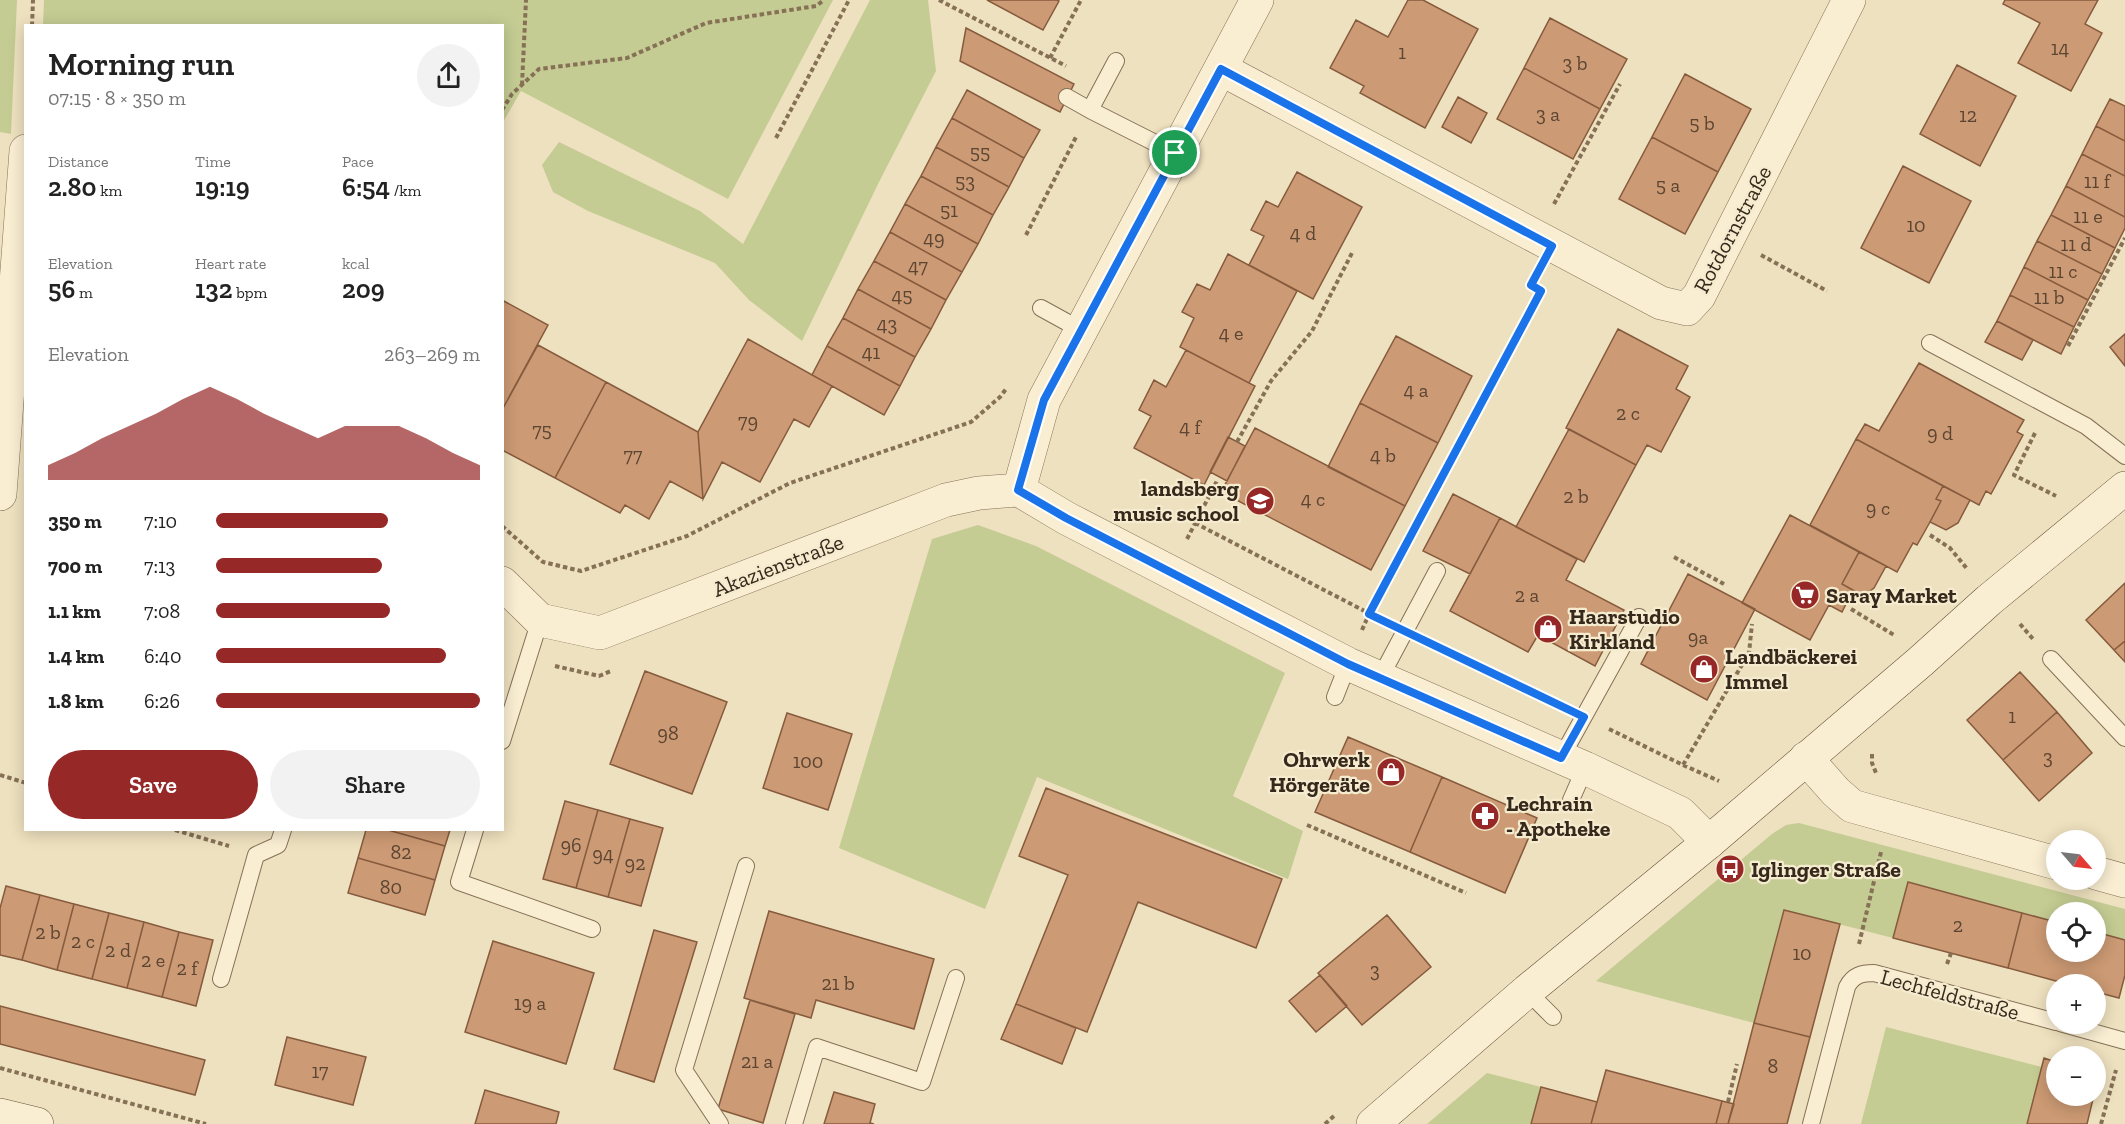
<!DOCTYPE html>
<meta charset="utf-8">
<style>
:root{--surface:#fff;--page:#f2f2f2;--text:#222;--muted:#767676;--accent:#962827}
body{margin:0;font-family:"Zilla Slab",serif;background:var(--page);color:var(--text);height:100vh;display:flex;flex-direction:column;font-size:22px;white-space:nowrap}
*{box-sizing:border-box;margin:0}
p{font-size:20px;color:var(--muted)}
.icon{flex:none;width:33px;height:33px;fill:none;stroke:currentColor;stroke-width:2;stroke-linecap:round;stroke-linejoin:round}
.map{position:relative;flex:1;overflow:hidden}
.sheet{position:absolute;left:24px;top:24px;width:480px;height:807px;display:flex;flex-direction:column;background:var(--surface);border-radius:0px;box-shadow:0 3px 15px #0003}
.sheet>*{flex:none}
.needle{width:39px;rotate:118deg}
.fabs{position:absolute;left:2046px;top:830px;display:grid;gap:12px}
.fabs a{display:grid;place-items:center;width:60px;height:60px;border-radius:50%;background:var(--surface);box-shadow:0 3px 15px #0003;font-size:30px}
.pin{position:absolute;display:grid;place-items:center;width:51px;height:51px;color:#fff;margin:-26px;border:3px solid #fff;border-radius:50%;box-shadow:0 2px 6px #0007}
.round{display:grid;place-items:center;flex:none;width:63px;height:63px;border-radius:32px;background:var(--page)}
.headline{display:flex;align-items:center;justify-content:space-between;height:102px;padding:0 24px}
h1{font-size:33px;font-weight:600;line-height:45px}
.stats{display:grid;grid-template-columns:repeat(3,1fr);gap:9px;height:102px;padding:6px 24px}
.stats div{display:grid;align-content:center}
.stats b{font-size:26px;font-weight:600}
.stats small{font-size:16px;font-weight:400}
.stats p{font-size:16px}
.chart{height:168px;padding:12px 24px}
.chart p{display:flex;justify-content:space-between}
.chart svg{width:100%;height:108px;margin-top:6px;fill:var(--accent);opacity:.7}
.button{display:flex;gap:12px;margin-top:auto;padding:12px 24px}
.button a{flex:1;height:69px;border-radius:36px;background:var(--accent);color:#fff;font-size:24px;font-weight:600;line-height:69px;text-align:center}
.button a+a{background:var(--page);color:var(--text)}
ul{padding:0 24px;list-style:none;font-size:20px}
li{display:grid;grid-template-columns:96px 72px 1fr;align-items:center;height:45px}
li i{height:15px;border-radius:8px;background:var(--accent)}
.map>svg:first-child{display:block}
</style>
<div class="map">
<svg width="2125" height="1124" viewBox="0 0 2125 1124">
<rect width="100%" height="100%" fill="#eee1bf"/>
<path fill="#c4cc93" d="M0,0H17L11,134L0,132Z
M44,0H833L728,199L521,91L503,122L502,26L43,25Z
M870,0H928L936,71L879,182L802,341L749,300L715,263L588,211L553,192L542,165L559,142L700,211L743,244Z
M978,525L1036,546L1285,673L1233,796L1303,831L1288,879L1037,777L985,909L839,848L932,539Z
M1799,823L2125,909V940L2096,932V912H2056V922L1909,882L1893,938L1784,910L1754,1023L1596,981L1772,834L1786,825Z
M1886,1027L2042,1067L2027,1124H1861Z
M1487,1073L1541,1087L1531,1124H1427Z"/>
<path fill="#cc9a74" stroke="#865b3d" stroke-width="1.5" d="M987,0H1057L1059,1L1043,30Z
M1408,0H1423L1478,29L1425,128L1360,93L1364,86L1330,68L1356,20L1388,37Z
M2005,0H2098L2085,24L2102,33L2071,91L2018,63L2040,23L2003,4Z
M1550,18L1627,59L1600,109L1524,68Z
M966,28L1074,84L1060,112L960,61Z
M1957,65L2016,96L1980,166L1920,134Z
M1524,68L1600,109L1573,159L1497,119Z
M1685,74L1751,109L1718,172L1652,137Z
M967,90L1040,130L1024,158L952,118Z
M1458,97L1487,113L1471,143L1442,127Z
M2110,99L2125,106V141L2096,126Z
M952,118L1024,158L1009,187L936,147Z
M2096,126L2125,141V176L2082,154Z
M1652,137L1718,172L1685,234L1619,199Z
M936,147L1009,187L993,215L921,176Z
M2082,154L2125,176V217L2066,186Z
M1903,166L1971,201L1929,283L1861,248Z
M1297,172L1362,207L1313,299L1249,265L1264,236L1251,230L1266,201L1278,207Z
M921,176L993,215L978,244L905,204Z
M2066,186L2125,217V228L2115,248L2051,215Z
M905,204L978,244L962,272L890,232Z
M2051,215L2115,248L2102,274L2037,241Z
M890,232L962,272L946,300L874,261Z
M2037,241L2102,274L2088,300L2024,267Z
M1228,254L1297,291L1249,383L1180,347L1194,318L1182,312L1197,284L1210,290Z
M874,261L946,300L931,329L858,289Z
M2024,267L2088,300L2074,327L2010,295Z
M858,289L931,329L915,357L843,318Z
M2010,295L2074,327L2061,354L1997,321Z
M502,300L548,325L502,410Z
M843,318L915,357L900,386L827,346Z
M1997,321L2033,340L2022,360L1985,342Z
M1618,329L1688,366L1676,389L1690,397L1661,452L1647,445L1636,465L1566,428Z
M2125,334V366L2110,347Z
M1396,336L1472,376L1438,443L1360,403Z
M748,339L832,386L809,427L794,419L760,482L722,462L703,499L698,432Z
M538,345L606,382L555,478L502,450V410Z
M827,346L900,386L884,415L812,375Z
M1186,350L1255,386L1204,485L1134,448L1151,416L1139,410L1154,380L1166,387Z
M1919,363L2024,420L2017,432L2023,435L1991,494L1986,491L1979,505L1856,439L1865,424L1879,431Z
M606,382L698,432L703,499L670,481L649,519L625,505L620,513L555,478Z
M1360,403L1438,443L1405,506L1328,467Z
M1255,428L1405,506L1371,570L1221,492Z
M1569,429L1636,465L1584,562L1516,527Z
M1228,437L1245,446L1227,481L1210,472Z
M1856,439L1943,486L1936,499L1941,501L1930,522L1917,545L1913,543L1897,572L1810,525Z
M1943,486L1970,500L1958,523L1946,530L1930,522L1941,501L1936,499Z
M1453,494L1500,518L1470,574L1423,551Z
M1790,515L1859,552L1842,584L1853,590L1842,612L1829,605L1810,640L1742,603Z
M1500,518L1577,559L1566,580L1624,610L1595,666L1538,635L1528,652L1450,611Z
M1859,552L1886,566L1874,588L1863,596L1842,584Z
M1688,574L1755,609L1707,700L1641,664Z
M2125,583V641L2114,650L2086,620Z
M2125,641V662L2114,650Z
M645,671L727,702L692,794L610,764Z
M2020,672L2057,712L2003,760L1967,720Z
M2057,712L2092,753L2039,801L2003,760Z
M787,713L852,734L828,810L763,788Z
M1348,737L1442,777L1410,852L1315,812Z
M1442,777L1537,818L1505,893L1410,852Z
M1046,788L1282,879L1256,948L1138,902L1087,1032L1016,1004L1068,875L1019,856Z
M565,801L598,810L576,888L543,879Z
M598,810L630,819L608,897L576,888Z
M630,819L663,828L641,906L608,897Z
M366,830H388L445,846L435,880L358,858Z
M388,830H450L445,846Z
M358,858L435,880L425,915L348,893Z
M1908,882L2022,913L2008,968L1893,938Z
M6,886L40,895L22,960L0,955V908Z
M40,895L74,904L57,970L22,960Z
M74,904L109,913L92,979L57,970Z
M1784,910L1840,924L1810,1037L1754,1023Z
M769,911L934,959L914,1029L816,1000L811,1018L744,998Z
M109,913L144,922L127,988L92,979Z
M2022,913L2056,922V951H2096V932L2125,940V975L2119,998L2096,992V984H2067L2008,968Z
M1387,915L1431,967L1362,1025L1318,973Z
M144,922L179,932L162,997L127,988Z
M654,930L697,942L654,1082L614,1069Z
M179,932L213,940L196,1006L162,997Z
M493,941L594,973L566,1064L465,1032Z
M1320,975L1347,1006L1316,1032L1289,1001Z
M750,1000L795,1014L763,1123L718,1109Z
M1016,1004L1076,1028L1062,1064L1001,1039Z
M0,1006L205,1060L195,1095L0,1044Z
M1754,1023L1810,1037L1787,1124H1728Z
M287,1037L366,1057L353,1105L275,1085Z
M2044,1058L2056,1062V1095H2094L2087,1124H2027Z
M1606,1070L1722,1101L1716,1124H1591Z
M1541,1087L1597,1102L1591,1124H1531Z
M485,1090L559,1112L556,1124H475Z
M834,1092L875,1104L870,1123L874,1124H824Z
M1722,1101L1734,1104L1728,1124H1716Z"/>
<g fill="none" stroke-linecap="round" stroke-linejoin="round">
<g stroke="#867157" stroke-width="18">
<path id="lane" d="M1116,61L1090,110L1175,153
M1067,97L1090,110
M1041,308L1081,330
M1930,343L2086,426L2125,456
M2051,659L2125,738
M1380,678L1437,571
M1335,697L1348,664
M502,741L540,620
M1561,758L1639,617
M1571,800L1585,768
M475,830L459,882L592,929
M221,979L256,855L278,845L283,830
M1527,991L1553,1017
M2060,1023L2125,1041
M720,1124L684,1070L746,866
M794,1124L817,1047L922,1082L956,978
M1811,1124L1847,987C1853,975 1862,973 1874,973L2056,1022"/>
</g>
<g stroke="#867157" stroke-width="34">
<path id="street" d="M1257,0L1044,400L1019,490L1066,518L1348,664L1585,768L1680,813L1709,842
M1221,69L1661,303L1687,309L1699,296L1849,0
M0,494L26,151
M502,583L540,620L600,633L946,500L979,493L1019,490
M1806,758L1836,792L1852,806L2056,863
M2096,873L2125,881"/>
</g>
<g stroke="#68523b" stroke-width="34">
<path id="secondary" d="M0,1115L37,1124
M1373,1124L1527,991L1709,842L1920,662L1989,600L2125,488"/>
</g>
<path stroke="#867157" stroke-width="4" stroke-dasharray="4.5 3" stroke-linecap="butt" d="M939,0L1066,66
M32,26L33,0
M1050,58L1081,0
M522,85L526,0
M502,110L512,94L539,69L627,58L706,23L816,6L824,0
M776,138L849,0
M1554,204L1620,84
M1026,235L1076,137
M1761,255L1827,291
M2068,346L2125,238
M2035,433L2014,475L2056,496
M1237,442L1271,381L1312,331L1353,251
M1195,523L1378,618
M502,526L543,562L581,571L687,536L790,483L971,422L1000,397L1006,389
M1930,535L1950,548L1968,570
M1187,539L1218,479
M1674,557L1724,584
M1851,609L1894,635
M2020,624L2033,639
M1362,630L1369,614L1541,291L1531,285L1535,278
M1431,643L1557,704
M555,666L599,676L611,671
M1609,729L1683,765L1749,653L1752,624
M1872,754V763L1876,773
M1683,765L1719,781
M0,775L26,783
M1307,825L1466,893
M175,830L229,846
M1859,944L1881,852
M1947,964L1951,953
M2062,984V983
M0,1068L206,1124
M1728,1102L1737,1064
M1325,1124L1335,1115
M2101,1124L2116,1070"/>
<use href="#lane" stroke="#f9eed2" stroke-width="16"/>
<use href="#street" stroke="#f9eed2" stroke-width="33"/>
<use href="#secondary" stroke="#f9eed2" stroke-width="33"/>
</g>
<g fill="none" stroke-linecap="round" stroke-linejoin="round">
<g stroke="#fff" stroke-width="12">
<path id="route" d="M1221,69L1552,246L1531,285L1541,291L1369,614L1584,717L1561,758L1348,664L1066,518L1018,490L1044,400Z"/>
</g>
<use href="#route" stroke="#1a73e8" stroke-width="8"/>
</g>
<defs>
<g id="school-disc" transform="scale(1.5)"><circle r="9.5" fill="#962827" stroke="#f5ebce"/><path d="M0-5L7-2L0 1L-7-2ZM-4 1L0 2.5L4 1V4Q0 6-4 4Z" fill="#fff"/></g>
<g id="supermarket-disc" transform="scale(1.5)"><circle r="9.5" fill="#962827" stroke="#f5ebce"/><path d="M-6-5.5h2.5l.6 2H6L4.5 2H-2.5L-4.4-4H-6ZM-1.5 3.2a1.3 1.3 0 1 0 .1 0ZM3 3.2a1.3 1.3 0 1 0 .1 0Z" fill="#fff"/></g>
<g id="shop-disc" transform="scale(1.5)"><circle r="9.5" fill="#962827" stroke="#f5ebce"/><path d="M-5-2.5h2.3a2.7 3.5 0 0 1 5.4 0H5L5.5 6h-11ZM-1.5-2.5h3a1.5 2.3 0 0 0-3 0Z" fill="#fff"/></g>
<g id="pharmacy-disc" transform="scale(1.5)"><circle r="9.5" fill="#962827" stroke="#f5ebce"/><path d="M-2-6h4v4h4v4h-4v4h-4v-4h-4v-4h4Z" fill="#fff"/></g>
<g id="bus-disc" transform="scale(1.5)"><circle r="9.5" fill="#962827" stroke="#f5ebce"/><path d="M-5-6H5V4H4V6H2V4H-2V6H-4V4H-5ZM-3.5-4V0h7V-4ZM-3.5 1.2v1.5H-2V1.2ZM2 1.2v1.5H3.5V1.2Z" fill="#fff"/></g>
</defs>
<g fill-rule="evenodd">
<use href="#school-disc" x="1260" y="501"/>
<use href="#supermarket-disc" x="1805" y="595"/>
<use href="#shop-disc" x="1548" y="629"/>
<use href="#shop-disc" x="1704" y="669"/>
<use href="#shop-disc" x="1391" y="772"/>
<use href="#pharmacy-disc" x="1485" y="816"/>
<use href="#bus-disc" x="1730" y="869"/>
</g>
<g text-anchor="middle" stroke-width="4.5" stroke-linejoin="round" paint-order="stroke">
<g font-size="20" fill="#5c4532">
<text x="2060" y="55">14</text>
<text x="1402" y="59">1</text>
<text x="1575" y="70">3 b</text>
<text x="1548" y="121">3 a</text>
<text x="1968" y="122">12</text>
<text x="1702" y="130">5 b</text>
<text x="980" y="159">55</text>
<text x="965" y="188">53</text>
<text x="2097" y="188">11 f</text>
<text x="1668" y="192">5 a</text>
<text x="949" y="217">51</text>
<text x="2088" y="223">11 e</text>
<text x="1916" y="232">10</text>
<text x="1303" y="240">4 d</text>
<text x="934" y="245">49</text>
<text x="2076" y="251">11 d</text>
<text x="918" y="273">47</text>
<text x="2063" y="278">11 c</text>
<text x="902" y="302">45</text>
<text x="2049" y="304">11 b</text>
<text x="887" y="331">43</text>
<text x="1231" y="340">4 e</text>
<text x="871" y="359">41</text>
<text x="1416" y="397">4 a</text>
<text x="1628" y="420">2 c</text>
<text x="748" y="428">79</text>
<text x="1190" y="434">4 f</text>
<text x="542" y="437">75</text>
<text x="1940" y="440">9 d</text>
<text x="633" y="462">77</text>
<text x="1383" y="462">4 b</text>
<text x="1576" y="503">2 b</text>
<text x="1313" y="506">4 c</text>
<text x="1878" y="515">9 c</text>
<text x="1527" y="602">2 a</text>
<text x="1698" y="644">9a</text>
<text x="2012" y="723">1</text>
<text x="668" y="740">98</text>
<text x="2048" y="764">3</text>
<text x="808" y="768">100</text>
<text x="571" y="852">96</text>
<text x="401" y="859">82</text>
<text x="603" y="861">94</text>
<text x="635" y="870">92</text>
<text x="391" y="894">80</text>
<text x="1958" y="932">2</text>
<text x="48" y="939">2 b</text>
<text x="83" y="948">2 c</text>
<text x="118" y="957">2 d</text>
<text x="1802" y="960">10</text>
<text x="153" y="967">2 e</text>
<text x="187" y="975">2 f</text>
<text x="1375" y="977">3</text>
<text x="838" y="990">21 b</text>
<text x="530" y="1010">19 a</text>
<text x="757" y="1068">21 a</text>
<text x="1773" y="1073">8</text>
<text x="320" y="1078">17</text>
</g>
<g font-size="22" fill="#36291c" stroke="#f5ebce">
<text transform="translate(1732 229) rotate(-62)" y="8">Rotdornstraße</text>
<text transform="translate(778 565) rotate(-21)" y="8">Akazienstraße</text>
<text transform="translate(1950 994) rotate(15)" y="8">Lechfeldstraße</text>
</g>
<g font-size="22" font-weight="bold" fill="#36291c" stroke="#f5ebce" text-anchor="start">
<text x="1239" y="496" text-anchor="end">landsberg<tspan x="1239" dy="25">music school</tspan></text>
<text x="1826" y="603">Saray Market</text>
<text x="1569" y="624">Haarstudio<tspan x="1569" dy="25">Kirkland</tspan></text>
<text x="1725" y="664">Landbäckerei<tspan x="1725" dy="25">Immel</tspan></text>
<text x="1370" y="767" text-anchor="end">Ohrwerk<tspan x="1370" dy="25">Hörgeräte</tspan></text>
<text x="1506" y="811">Lechrain<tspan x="1506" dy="25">- Apotheke</tspan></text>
<text x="1751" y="877">Iglinger Straße</text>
</g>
</g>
</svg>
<div class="fabs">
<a><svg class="needle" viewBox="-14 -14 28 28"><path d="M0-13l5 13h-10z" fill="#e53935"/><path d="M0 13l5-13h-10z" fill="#767676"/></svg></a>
<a><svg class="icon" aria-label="locate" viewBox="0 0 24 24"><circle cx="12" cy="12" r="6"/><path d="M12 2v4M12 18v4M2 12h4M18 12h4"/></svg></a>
<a>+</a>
<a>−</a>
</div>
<div class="pin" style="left:1175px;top:153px;background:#1e9e55"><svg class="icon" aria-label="arrive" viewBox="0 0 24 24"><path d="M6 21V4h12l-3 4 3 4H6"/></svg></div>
<section class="sheet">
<div class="headline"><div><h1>Morning run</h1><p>07:15 · 8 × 350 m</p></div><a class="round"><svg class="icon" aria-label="share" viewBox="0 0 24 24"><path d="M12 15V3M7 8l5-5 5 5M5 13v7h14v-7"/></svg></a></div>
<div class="stats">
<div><p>Distance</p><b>2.80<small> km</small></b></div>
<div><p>Time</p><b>19:19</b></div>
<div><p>Pace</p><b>6:54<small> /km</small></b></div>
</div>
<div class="stats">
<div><p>Elevation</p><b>56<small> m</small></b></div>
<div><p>Heart rate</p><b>132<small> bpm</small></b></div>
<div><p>kcal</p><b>209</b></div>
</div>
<div class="chart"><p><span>Elevation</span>263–269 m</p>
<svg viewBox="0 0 160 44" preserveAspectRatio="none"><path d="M0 44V38L10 33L20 27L30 22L40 17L50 11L60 6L70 11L80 17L90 22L100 27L110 22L120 22L130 22L140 27L150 33L160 38V44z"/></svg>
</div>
<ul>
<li><b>350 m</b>7:10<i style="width:65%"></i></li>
<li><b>700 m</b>7:13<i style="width:63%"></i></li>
<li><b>1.1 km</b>7:08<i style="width:66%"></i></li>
<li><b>1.4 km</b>6:40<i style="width:87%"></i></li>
<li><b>1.8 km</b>6:26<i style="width:100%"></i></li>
</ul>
<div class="button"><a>Save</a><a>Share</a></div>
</section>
</div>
